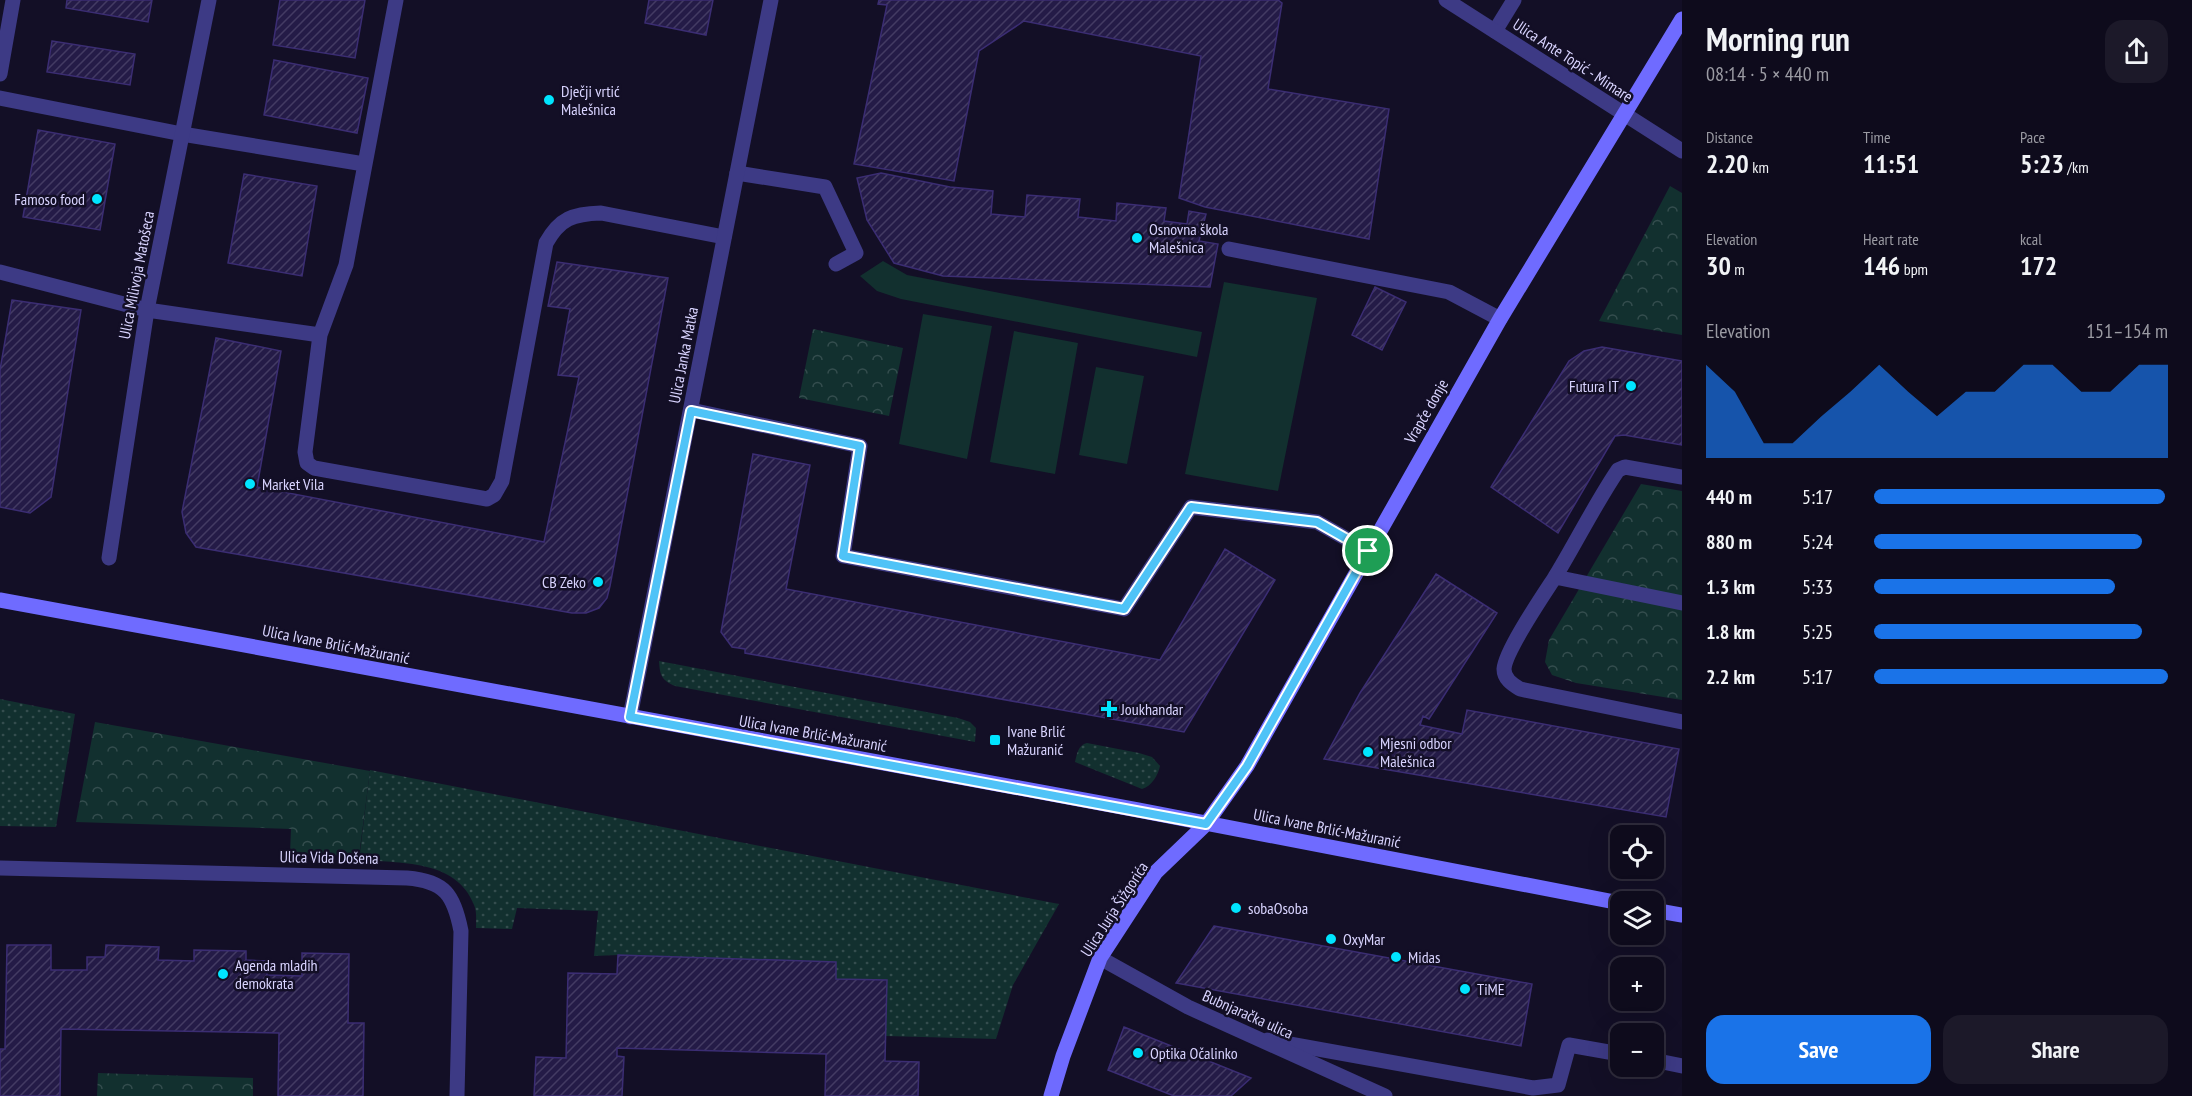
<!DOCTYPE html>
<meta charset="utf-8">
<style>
:root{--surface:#0e0b1c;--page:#1c1929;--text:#f1f3f6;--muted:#9b9ba3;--line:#2e2b3b;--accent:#1a73e8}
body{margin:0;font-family:"PT Sans Narrow",sans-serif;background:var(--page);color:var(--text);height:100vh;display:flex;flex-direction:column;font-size:22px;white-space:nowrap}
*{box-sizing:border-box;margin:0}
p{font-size:20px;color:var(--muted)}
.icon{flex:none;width:33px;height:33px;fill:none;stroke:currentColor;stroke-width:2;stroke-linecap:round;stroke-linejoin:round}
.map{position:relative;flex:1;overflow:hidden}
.side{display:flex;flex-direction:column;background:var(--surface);width:510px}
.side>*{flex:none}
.controls{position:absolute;left:1610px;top:825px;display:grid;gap:12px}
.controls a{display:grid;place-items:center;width:54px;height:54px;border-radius:12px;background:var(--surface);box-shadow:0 6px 24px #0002,0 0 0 2px var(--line);font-size:30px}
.pin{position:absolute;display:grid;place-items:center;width:51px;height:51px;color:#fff;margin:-26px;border:3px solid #fff;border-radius:50%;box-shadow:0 2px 6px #0007}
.round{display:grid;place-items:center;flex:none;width:63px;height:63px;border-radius:18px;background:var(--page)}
.overview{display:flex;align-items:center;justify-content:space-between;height:102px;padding:0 24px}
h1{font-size:33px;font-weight:600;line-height:45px}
.stats{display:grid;grid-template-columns:repeat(3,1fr);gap:9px;height:102px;padding:6px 24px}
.stats div{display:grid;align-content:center}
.stats b{font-size:26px;font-weight:600}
.stats small{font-size:16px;font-weight:400}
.stats p{font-size:16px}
.chart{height:168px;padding:12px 24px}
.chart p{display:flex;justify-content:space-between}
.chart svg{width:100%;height:108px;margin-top:6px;fill:var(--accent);opacity:.7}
.cta{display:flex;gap:12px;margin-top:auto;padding:12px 24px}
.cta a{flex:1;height:69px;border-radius:18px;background:var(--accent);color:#fff;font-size:24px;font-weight:600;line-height:69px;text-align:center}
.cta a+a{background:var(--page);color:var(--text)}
ul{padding:0 24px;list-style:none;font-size:20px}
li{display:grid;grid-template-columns:96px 72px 1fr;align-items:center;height:45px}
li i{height:15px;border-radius:8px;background:var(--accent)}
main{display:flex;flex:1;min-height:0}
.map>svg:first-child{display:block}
</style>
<main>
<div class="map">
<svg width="1682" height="1096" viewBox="0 0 1682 1096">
<defs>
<pattern id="grass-dots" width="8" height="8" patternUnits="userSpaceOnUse" patternTransform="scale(1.5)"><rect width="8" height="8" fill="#12302f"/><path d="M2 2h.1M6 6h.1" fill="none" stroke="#344d4e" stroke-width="1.8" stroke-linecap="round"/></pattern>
<pattern id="park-crowns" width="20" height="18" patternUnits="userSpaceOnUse" patternTransform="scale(1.5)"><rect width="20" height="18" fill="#12302f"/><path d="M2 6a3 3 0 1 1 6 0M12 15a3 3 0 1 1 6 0" fill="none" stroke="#344d4e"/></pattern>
<pattern id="building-hatch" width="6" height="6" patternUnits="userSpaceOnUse" patternTransform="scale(1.5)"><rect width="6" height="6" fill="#241b47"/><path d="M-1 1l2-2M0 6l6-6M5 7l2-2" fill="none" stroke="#433b63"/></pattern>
</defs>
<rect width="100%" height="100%" fill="#130f26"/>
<path fill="url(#grass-dots)" d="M659,661L958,718L970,722L976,728L975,742L675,686C661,680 660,675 659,661Z
M0,699L75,714L56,827L0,826Z
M1087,743L1139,753L1152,757L1160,766C1158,775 1152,786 1142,789L1075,762C1077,754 1078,745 1087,743Z
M370,770L1059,904L1013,985L996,1039L885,1036L887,981L836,979V962L618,955L594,956L598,911L517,908L512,929L476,928C476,921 477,911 474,905C457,859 398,863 359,860Z"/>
<path fill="url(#park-crowns)" d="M1670,186L1682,193V335L1599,321Z
M813,329L903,348L889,416L799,398Z
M1641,484L1682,491V700L1576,683L1552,675L1545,662L1549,640Z
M95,722L370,771L359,856L290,854L291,829L76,822Z
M98,1073L253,1078V1096H97Z"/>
<path fill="#12302f" d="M883,261L907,275L1202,332L1197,357L901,299L877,291L860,276Z
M1224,282L1317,298L1278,491L1185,474Z
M923,314L992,326L967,459L899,444Z
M1014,331L1078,343L1055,474L990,462Z
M1096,367L1144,376L1127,464L1079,455Z"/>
<path fill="url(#building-hatch)" stroke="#3b2d73" stroke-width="1.5" d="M67,0H152L148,22L66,8Z
M280,0H365L355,58L273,45Z
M649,0H713L706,35L645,23Z
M879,0H1278L1282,3L1268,89L1389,109L1369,239L1205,207L1179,198L1201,56L1024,21L979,51L954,181L854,164L887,5L878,4Z
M52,41L135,54L130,85L47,72Z
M274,60L368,78L357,133L264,115Z
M38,130L115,144L100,230L23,217Z
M881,173L950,187L993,191L991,214L1025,217L1027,195L1080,199L1078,217L1116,221L1117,203L1166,208L1164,221L1187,224L1189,211L1206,214L1199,241L1218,244L1210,287L943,276L894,263L867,220L857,178Z
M244,174L317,186L302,276L228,263Z
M557,262L668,278L610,586L607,598L599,608L586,613H572L196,547L186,533L182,512L216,338L281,351L257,487L544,542L579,377L558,375L570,309L548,306Z
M1375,287L1406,302L1382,350L1352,335Z
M12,300L81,310L51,497L30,513L0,507V370Z
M1602,347L1682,361V445L1624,435L1615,436L1558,533L1491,487L1569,361L1584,351Z
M753,454L810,465L786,589L1160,660L1225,549L1275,580L1184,732L745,653V649L732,647L721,632Z
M1436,574L1497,613L1429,719L1423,716L1420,725L1462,734L1467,710L1679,749L1666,817L1324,759L1360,693Z
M1214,926L1532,984L1521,1046L1176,983Z
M7,945H51V970H87V957H105L106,945L159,947L158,960L194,961V950L246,951V960L267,961V975L302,976V953L349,954L348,1023H364L363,1096H278L279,1033L61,1029L60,1096H0V1049H5Z
M618,955L836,962V979L887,980L885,1061L919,1062L918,1096H825L826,1054L617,1048V1056L624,1057L622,1096H534L536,1057L566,1058L568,973L617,974Z
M1124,1027L1251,1078L1231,1096H1174L1108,1070Z"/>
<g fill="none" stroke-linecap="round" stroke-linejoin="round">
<path stroke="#3d3a85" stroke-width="15" d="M396,0L346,265L320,335L305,452L307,463L314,468L487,499L494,495L502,481L546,243C560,218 573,214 601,213L724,237
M1495,31L1514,0
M0,74L13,0
M0,98L182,134L364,164
M737,173L825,187L856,253L836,264
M1229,249L1449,292L1500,319
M0,272L147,310L320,335
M691,410L860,446L843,556L1124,609L1191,507L1317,522L1368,551
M1682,477L1625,467L1618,470C1595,504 1577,541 1555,577C1544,594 1505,651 1504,669C1504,679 1512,684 1520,689L1682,722
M1555,577L1682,603
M1268,1040L1533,1088L1558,1085L1569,1045L1620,1054
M1653,1060L1682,1066"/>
<path stroke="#3d3a85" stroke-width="15" d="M1446,0L1682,151
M109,558L147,310L209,0
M630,717L771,0
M0,868L407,878C445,881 454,895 461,931L457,1096
M1100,958L1188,1007L1385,1096"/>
<path stroke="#6f6bff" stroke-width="15" d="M0,600L1138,810L1620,903
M1653,910L1682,915
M1051,1096L1063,1056L1100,958L1156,872L1206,824L1247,766L1500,319L1682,19"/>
</g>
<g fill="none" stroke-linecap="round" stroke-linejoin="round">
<g stroke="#fff" stroke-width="12">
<path id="route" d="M691,411L860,446L843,556L1124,609L1191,507L1317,522L1368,551L1247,766L1206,824L630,717Z"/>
</g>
<use href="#route" stroke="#4fc3f7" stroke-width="8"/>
</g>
<g fill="#00e5ff" stroke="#130f26" stroke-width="2">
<circle cx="549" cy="100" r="6"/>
<circle cx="97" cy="199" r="6"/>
<circle cx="1137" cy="238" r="6"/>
<circle cx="1631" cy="386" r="6"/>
<circle cx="250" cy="484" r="6"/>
<circle cx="598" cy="582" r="6"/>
<path d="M1106 700h6v6h6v6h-6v6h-6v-6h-6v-6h6z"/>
<rect x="989" y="734" width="12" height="12" rx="3"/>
<circle cx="1368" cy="752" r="6"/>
<circle cx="1236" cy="908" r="6"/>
<circle cx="1331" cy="939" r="6"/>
<circle cx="1396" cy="957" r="6"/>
<circle cx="223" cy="974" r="6"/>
<circle cx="1465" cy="989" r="6"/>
<circle cx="1138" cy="1053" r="6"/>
</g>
<g text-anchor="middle" stroke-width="5" stroke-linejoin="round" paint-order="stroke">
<g font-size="16" fill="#d9d4ff" stroke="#130f26">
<text transform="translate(1573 60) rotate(33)" y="6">Ulica Ante Topić - Mimare</text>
<text transform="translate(136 275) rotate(-79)" y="6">Ulica Milivoja Matošeca</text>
<text transform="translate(683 355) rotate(-79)" y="6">Ulica Janka Matka</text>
<text transform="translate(1426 411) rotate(-60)" y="6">Vrapče donje</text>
<text transform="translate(336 644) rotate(11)" y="6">Ulica Ivane Brlić-Mažuranić</text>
<text transform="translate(813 733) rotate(10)" y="6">Ulica Ivane Brlić-Mažuranić</text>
<text transform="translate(1327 828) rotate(11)" y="6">Ulica Ivane Brlić-Mažuranić</text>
<text transform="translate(329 857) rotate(1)" y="6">Ulica Vida Došena</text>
<text transform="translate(1114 909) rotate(-57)" y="6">Ulica Jurja Šižgorića</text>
<text transform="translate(1248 1014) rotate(24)" y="6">Bubnjaračka ulica</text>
</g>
<g font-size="16" fill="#d9d4ff" stroke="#130f26" text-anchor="start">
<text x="561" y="97">Dječji vrtić<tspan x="561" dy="18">Malešnica</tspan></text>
<text x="85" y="205" text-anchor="end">Famoso food</text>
<text x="1149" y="235">Osnovna škola<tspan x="1149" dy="18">Malešnica</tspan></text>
<text x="1619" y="392" text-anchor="end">Futura IT</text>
<text x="262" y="490">Market Vila</text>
<text x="586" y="588" text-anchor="end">CB Zeko</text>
<text x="1121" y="715">Joukhandar</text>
<text x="1007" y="737">Ivane Brlić<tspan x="1007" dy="18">Mažuranić</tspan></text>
<text x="1380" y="749">Mjesni odbor<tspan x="1380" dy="18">Malešnica</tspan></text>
<text x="1248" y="914">sobaOsoba</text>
<text x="1343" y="945">OxyMar</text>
<text x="1408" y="963">Midas</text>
<text x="235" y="971">Agenda mladih<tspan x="235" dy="18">demokrata</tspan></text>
<text x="1477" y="995">TiME</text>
<text x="1150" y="1059">Optika Očalinko</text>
</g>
</g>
</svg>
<div class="controls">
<a><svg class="icon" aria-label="locate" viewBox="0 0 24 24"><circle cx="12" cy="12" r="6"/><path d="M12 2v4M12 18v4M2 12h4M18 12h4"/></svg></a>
<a><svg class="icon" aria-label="layers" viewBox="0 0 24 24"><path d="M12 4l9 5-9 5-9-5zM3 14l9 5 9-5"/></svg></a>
<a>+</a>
<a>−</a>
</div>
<div class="pin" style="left:1368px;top:551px;background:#1e9e55"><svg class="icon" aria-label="arrive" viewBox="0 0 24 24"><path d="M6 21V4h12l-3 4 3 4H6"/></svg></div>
</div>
<section class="side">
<div class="overview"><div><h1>Morning run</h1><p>08:14 · 5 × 440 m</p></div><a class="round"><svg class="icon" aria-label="share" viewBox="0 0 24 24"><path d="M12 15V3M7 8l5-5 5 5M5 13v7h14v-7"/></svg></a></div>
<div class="stats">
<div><p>Distance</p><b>2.20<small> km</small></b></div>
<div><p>Time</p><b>11:51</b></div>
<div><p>Pace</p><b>5:23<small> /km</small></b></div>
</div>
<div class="stats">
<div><p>Elevation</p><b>30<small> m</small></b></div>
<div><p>Heart rate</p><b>146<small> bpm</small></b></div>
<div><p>kcal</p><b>172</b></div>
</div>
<div class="chart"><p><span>Elevation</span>151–154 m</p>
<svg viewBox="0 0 160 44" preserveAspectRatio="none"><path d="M0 44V6L10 17L20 38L30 38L40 27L50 17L60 6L70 17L80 27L90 17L100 17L110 6L120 6L130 17L140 17L150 6L160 6V44z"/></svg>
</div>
<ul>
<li><b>440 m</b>5:17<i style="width:99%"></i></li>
<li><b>880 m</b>5:24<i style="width:91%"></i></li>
<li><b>1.3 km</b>5:33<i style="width:82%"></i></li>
<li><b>1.8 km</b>5:25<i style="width:91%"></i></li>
<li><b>2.2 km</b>5:17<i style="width:100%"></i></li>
</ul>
<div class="cta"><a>Save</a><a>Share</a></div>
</section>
</main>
